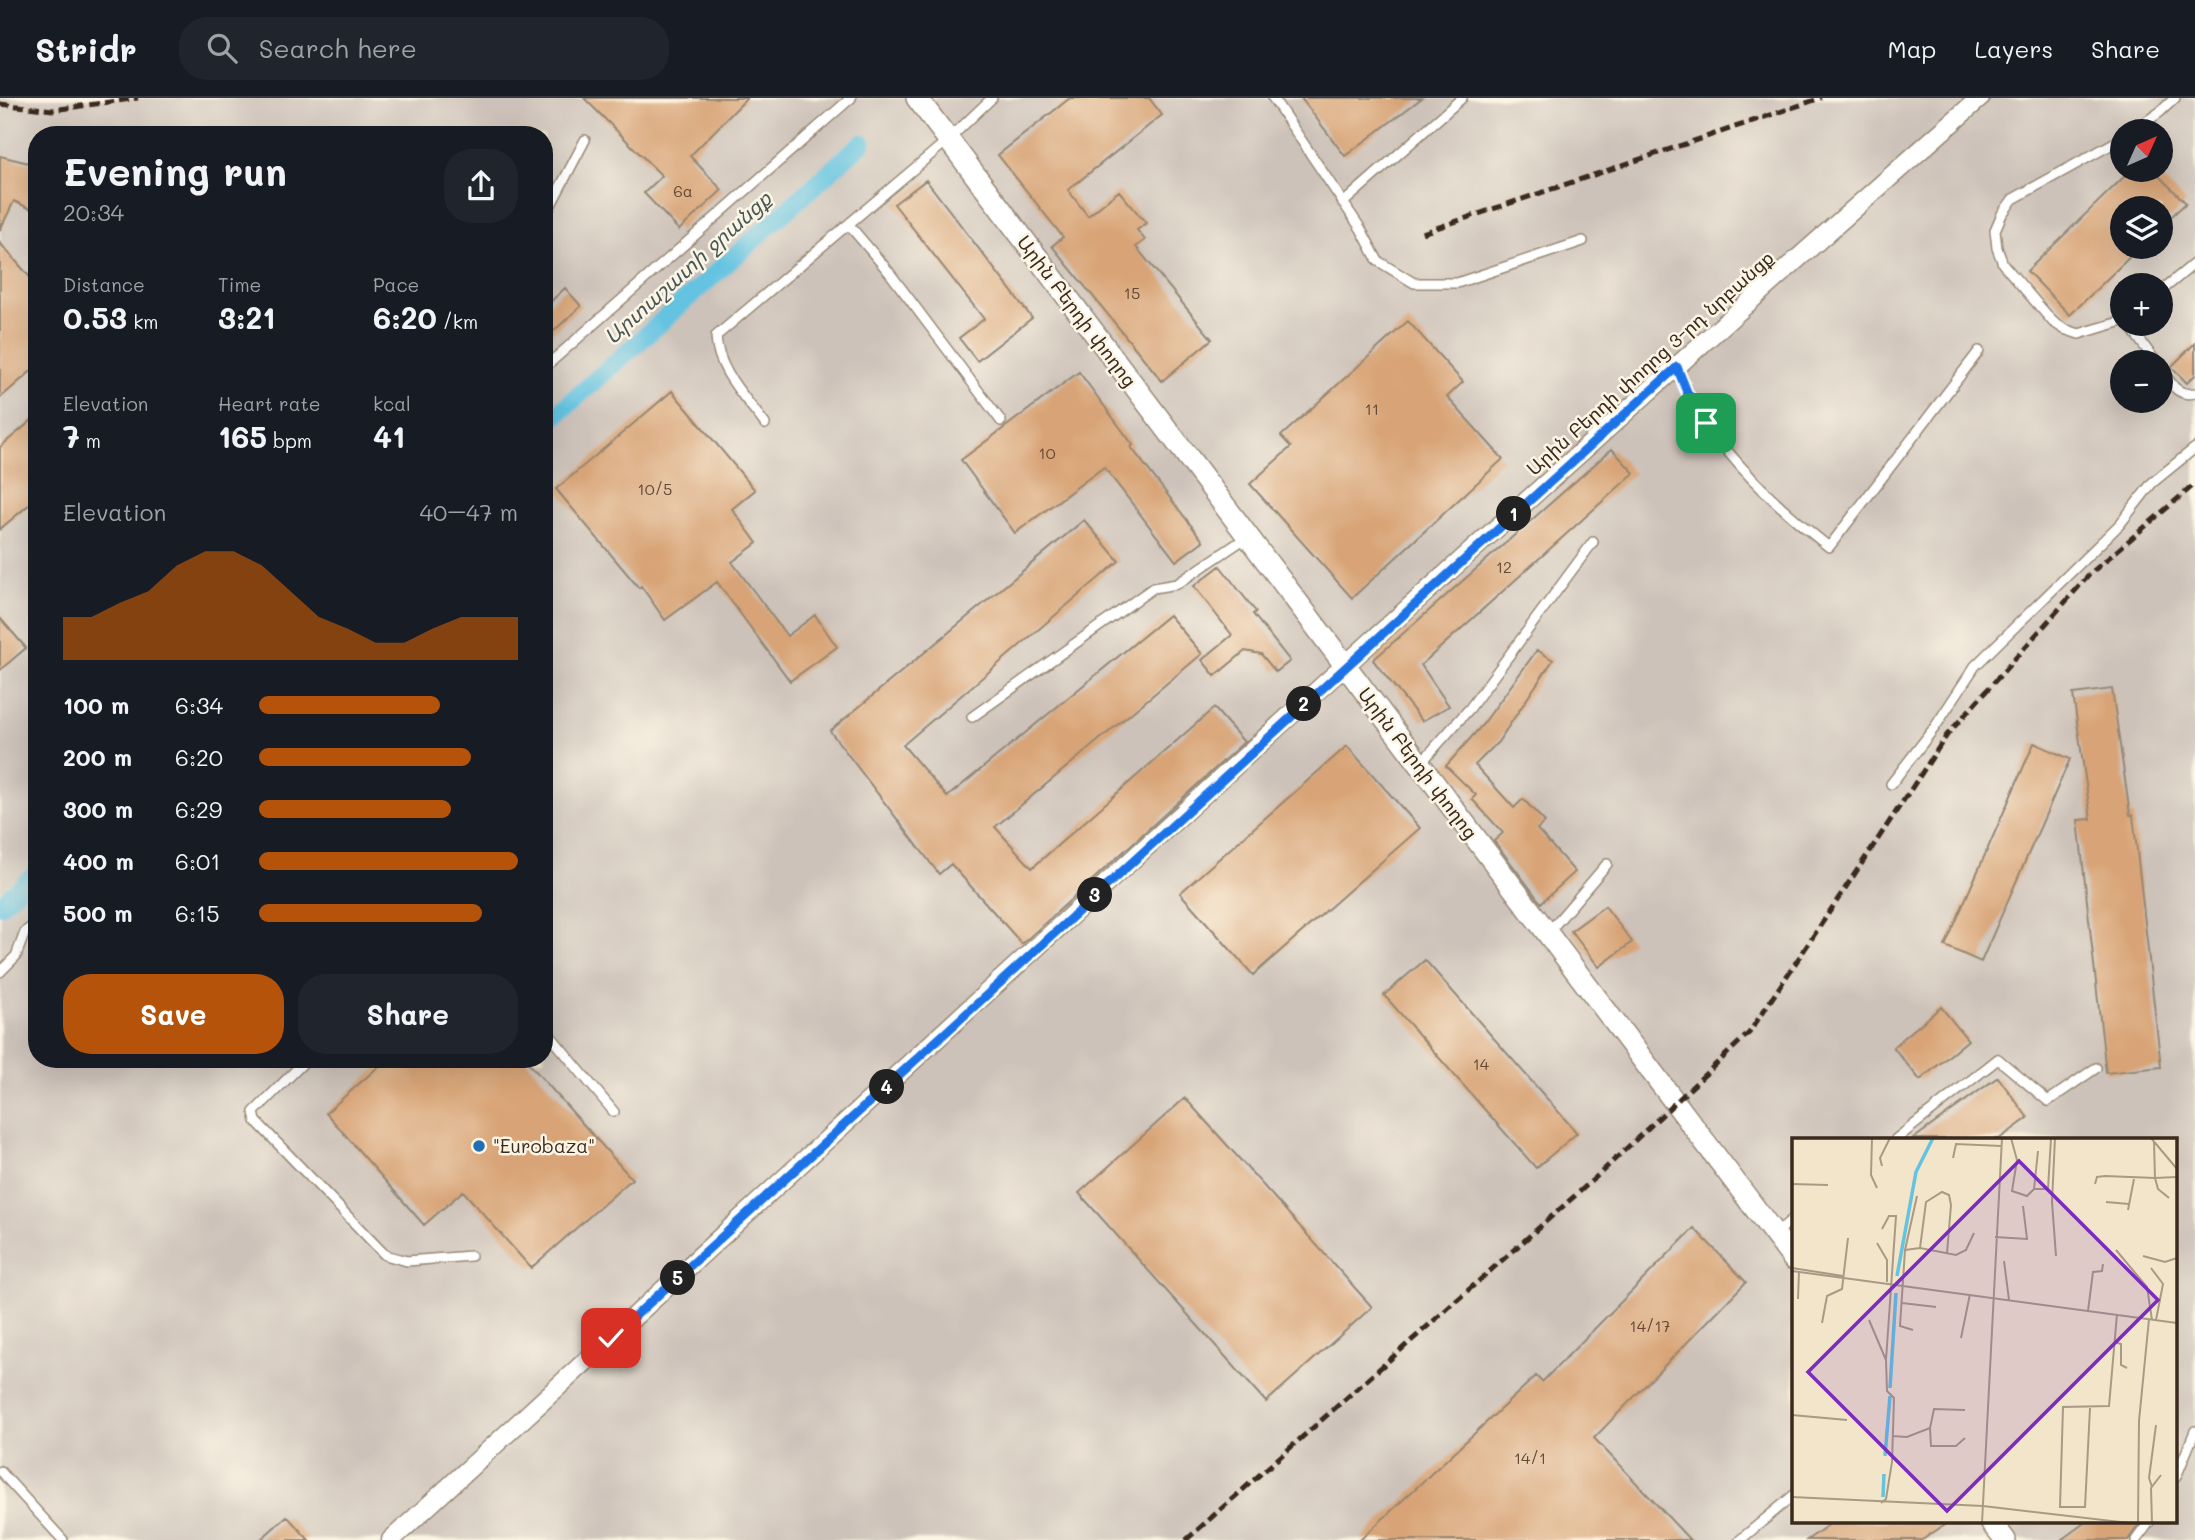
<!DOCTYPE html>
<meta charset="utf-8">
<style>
:root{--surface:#171b24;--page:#20242c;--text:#f1f3f6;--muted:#9ea1a6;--line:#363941;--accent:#b45309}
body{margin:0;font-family:Mali,"Noto Sans Armenian",sans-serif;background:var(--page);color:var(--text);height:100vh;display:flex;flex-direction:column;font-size:26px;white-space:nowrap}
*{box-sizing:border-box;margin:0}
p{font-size:23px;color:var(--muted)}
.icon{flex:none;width:38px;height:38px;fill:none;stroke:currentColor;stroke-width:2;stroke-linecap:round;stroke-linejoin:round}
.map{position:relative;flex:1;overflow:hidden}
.details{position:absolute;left:28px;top:28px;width:525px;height:942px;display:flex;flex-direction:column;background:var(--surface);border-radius:28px;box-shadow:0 7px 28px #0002}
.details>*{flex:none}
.needle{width:46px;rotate:45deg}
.tools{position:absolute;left:2110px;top:21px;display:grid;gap:14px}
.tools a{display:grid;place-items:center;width:63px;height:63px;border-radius:50%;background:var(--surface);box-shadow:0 7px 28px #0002;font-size:35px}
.pin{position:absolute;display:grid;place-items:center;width:60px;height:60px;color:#fff;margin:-30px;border-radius:14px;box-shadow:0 4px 10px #0006}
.km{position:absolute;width:35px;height:35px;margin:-18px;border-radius:50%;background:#222;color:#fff;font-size:19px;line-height:35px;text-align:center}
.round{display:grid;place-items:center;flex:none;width:74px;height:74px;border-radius:28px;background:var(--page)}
.headline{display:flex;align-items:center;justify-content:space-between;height:119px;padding:0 35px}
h1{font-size:38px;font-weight:700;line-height:52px}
.figures{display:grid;grid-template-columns:repeat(3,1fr);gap:10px;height:119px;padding:7px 35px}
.figures div{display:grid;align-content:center}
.figures b{font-size:30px;font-weight:700}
.figures small{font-size:19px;font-weight:400}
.figures p{font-size:19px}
.chart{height:196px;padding:14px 35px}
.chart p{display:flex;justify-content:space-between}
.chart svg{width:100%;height:126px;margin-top:7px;fill:var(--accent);opacity:.7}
.primary-button{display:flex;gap:14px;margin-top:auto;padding:14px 35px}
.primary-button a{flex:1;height:80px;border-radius:28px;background:var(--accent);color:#fff;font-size:28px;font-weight:700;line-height:80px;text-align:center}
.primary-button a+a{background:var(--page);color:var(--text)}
ul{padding:0 35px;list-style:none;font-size:23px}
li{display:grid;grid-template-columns:112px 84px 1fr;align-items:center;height:52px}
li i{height:18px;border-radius:9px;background:var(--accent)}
header{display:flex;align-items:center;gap:42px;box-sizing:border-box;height:98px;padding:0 35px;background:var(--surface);border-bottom:2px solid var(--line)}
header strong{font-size:33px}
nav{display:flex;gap:38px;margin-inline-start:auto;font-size:24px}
.search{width:490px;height:63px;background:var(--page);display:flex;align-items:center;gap:18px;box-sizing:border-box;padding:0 24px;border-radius:28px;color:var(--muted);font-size:26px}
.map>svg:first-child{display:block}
</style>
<header>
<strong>Stridr</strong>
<div class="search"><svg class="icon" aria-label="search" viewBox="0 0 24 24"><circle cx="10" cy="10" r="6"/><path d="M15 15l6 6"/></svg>Search here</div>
<nav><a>Map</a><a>Layers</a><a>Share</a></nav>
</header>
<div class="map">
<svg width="2195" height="1442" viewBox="0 0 2195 1442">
<rect width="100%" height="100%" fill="#fcf5e5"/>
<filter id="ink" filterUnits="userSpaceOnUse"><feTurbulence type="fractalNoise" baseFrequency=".0143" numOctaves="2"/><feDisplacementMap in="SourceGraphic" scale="14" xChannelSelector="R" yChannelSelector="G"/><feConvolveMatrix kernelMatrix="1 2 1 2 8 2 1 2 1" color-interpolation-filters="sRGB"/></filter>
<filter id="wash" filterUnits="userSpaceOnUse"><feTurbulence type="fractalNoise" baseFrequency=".00686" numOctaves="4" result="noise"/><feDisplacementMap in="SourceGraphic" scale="28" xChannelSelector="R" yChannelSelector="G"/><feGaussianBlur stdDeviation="1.57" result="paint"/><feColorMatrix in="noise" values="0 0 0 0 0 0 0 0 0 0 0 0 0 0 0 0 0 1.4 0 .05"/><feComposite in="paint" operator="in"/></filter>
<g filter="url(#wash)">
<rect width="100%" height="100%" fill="#f2e5c9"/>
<path fill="#cdc2b9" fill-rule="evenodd" d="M0,0H2195V1442H0ZM2123,33H2161V72H2123ZM37,37H544V961H37ZM2123,110H2161V149H2123ZM2123,187H2161V226H2123ZM2123,264H2161V303H2123ZM1794,1041H2176V1423H1794Z"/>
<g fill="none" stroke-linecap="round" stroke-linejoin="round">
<path stroke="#63c3e1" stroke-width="19" d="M544,328L862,45
M0,807L37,775"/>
</g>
<g id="blocks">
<path fill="#d8a477" d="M584,0H747L690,58L722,92L679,132L644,95L662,78Z
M1070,0H1149L1162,17L1068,92L1088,118L1119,93L1146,125L1137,132L1145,142L1136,149L1212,241L1162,283L1052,148L1063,139L998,57Z
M1301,0H1422L1345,58Z
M0,58L37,67V114L14,103L0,132Z
M2131,72H2153L2186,105L2161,128V110H2123V149H2140L2070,217L2027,173Z
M926,82L1032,220L977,263L959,240L984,221L894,106Z
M0,145L37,187V268L0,300Z
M565,190L581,208L544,242V210Z
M1408,223L1463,284L1447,299L1503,361L1352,500L1250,386L1291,349L1281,338Z
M2195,245V277L2187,285L2171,269Z
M1079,274L1133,347L1131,349L1203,443L1176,463L1104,369L1015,435L961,362Z
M672,293L755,392L732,411L757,445L732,464L787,538L815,517L837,549L790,583L717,484L665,522L641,488L639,490L556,391Z
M37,318V400L0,431V349Z
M1612,351L1634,375L1421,567L1449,608L1422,623L1373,562Z
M1084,422L1119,463L903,647L947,699L1169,517L1202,556L995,729L1032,770L1214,610L1244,644L1022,846L951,766L939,776L830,633Z
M1220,468L1256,514L1253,516L1290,563L1276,574L1261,556L1245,553L1215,578L1202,562L1232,537L1194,488Z
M0,520L26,550L0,572Z
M1537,552L1553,562L1498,644L1475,667L1514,710L1523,701L1545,724L1537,731L1575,774L1541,805L1494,743L1503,735L1472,701L1476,697L1446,668L1483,626Z
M2112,591L2130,717H2133L2161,969L2106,975L2078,722L2091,721L2073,596Z
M2034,645L2070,661L1981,864L1945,848Z
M1347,648L1420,730L1253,877L1180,795Z
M1605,808L1632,844L1599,869L1571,833Z
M1425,862L1577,1035L1536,1070L1384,897Z
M1941,909L1968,942L1920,982L1893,949Z
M387,961H525L632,1081L531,1170L463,1093L424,1127L326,1015Z
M1998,979L2028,1020L1999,1041H1913Z
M1185,1000L1372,1209L1266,1304L1079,1095Z
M1694,1130L1746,1184L1594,1340L1690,1442H1360L1536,1278L1542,1284Z
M287,1418L309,1442H260Z
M1834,1423H1950L1922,1442H1807Z
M2087,1423H2141L2128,1442H2061Z"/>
</g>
</g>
<g filter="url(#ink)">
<use href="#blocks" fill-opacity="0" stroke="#968874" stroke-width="2"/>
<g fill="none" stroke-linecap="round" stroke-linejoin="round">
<g stroke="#968874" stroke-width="12">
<path id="service" d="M1273,0L1361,131L1378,163L1414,185H1457L1583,143
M2133,33L2160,14L2175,0
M2123,40L2013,101L2002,116L1995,132L1997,150L2003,166L2053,224L2064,231L2079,236L2123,223
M1343,105L1462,0
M544,120L585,42
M849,127L889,174L1001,323
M2161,193L2195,165
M2128,226L2156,264
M1677,269C1705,342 1768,401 1829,449L1979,253
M544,270L851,0
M2161,271C2171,285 2177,299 2195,295
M765,326C746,300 717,272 716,238L948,42L992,0
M972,619L1153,490L1177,486L1247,439
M1420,666L1470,610L1593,444
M1891,686L1935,629L1975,568L2120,426L2152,385L2195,350
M1547,836L1607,766
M0,874L16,858L25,834L37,824
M544,930L614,1014
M307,961L254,1014L256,1023L385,1157L407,1163L471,1158
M1896,1041L1998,961L2048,1003L2096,970
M1776,1135L1794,1120
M0,1373L63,1442
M2176,1379L2195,1333
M1740,1442L1794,1397
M2136,1442L2150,1423"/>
</g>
<g stroke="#968874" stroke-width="21">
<path id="minor" d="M391,1442C918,959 1442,471 1980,0"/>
</g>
<g stroke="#968874" stroke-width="24">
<path id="tertiary" d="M917,0L1794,1162
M1990,1423L2005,1442"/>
</g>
<use href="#service" stroke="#fff" stroke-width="9"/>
<use href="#minor" stroke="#fff" stroke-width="18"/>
<use href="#tertiary" stroke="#fff" stroke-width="21"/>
<path stroke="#3b2a1e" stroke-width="5" stroke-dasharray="10 5" stroke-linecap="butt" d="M0,6L53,12L138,0
M1422,135L1821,0
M1186,1442L1595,1080L1749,935L1947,637L2091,475L2195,386"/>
</g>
</g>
<g fill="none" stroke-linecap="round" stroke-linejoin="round" filter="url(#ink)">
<g stroke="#fff" stroke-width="14">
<path id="route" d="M611,1240L1346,569L1677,269L1687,294L1706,325"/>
</g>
<use href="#route" stroke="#1a73e8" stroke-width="9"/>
</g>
<circle fill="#1f6fb2" stroke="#fcf5e5" stroke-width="2.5" cx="479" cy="1048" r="7"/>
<g text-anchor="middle" stroke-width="5" stroke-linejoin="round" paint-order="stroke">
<g font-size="16" fill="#624834">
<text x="683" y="99">6a</text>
<text x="1132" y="201">15</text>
<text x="1372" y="317">11</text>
<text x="1047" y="361">10</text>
<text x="655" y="397">10/5</text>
<text x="1504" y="475">12</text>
<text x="1481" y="972">14</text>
<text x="1650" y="1234">14/17</text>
<text x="1530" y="1366">14/1</text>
</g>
<g font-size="19" fill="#3b2a1e" stroke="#fcf5e5">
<text transform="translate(1077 213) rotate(53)" y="7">Արին Բերդի փողոց</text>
<text transform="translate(1650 265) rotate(-42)" y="7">Արին Բերդի փողոց 3-րդ նրբանցք</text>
<text transform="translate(1418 665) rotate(53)" y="7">Արին Բերդի փողոց</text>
</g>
<g font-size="19" fill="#3b2a1e" stroke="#fcf5e5" text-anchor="start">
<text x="493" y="1055">"Eurobaza"</text>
</g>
<g font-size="21" font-style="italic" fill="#475858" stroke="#fcf5e5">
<text transform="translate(688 170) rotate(-42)" y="7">Արտաշատի ջրանցք</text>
</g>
</g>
<g transform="translate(1792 1040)">
<rect width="385" height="385" fill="#f2e5c9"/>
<path fill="none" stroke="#63c3e1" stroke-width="3.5" d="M105,138L124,34L141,0M98,250L104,155M93,318L98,258M91,359L92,336"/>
<path fill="none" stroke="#a99a85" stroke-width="2" d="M80,0L79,37L85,50M219,0L225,22L220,53L235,58L242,51H256L259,0M263,0L260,64L264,118M359,0L385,31M362,4L363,40L385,39M161,20L164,6L209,8M90,28L88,20L98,0M0,46L36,47M303,46L305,39L313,38L363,40L366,51L377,60M242,51L246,13M314,64L337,66M336,72L342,41M203,99L235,101L231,68M85,105L95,122V144M128,110L134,64L150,54L157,57L159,67L155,115M113,112L128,110L164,117L174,112L182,95M324,112L355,149L360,182M351,118L373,124L385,120M212,123L217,162M0,130L51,138M359,130L371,146L364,182M0,133L385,185M6,161L7,133M110,165L144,169M296,173L301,134L310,133L311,126M77,182L94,222M30,185L35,158L50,151L56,100M121,192L108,188L113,112L125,58M169,200L178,156M322,204L329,206V227L335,230M298,270L293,369H268L271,269L317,268L325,176M0,277L55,282M138,290L139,308H164L173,300M100,298L115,299L138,290L142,271L173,272M360,349L357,340L364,287M0,359L191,368L337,385M89,365L94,361L100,324L102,260L95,253L94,222L104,78H97L90,91M190,385L210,0M346,385L347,283L357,181M360,385L359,350L369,337"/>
<path fill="#7b2cbf" fill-opacity="0.15" stroke="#7b2cbf" stroke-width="3.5" d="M227,23L366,162L155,373L16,234Z"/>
<rect width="385" height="385" fill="none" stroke="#3b2a1e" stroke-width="3.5"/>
</g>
</svg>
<div class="tools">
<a><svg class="needle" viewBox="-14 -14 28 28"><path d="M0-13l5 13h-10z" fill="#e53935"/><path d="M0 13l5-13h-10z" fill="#9ea1a6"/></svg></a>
<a><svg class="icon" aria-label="layers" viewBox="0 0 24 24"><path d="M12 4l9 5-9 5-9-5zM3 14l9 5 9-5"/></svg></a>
<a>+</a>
<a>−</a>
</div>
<div class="pin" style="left:1706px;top:325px;background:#1e9e55"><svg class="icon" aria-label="arrive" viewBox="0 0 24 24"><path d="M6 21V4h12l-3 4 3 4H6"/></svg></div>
<div class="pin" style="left:611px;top:1240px;background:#d93025"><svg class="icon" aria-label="check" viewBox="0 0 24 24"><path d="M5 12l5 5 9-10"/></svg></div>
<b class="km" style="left:1514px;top:416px">1</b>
<b class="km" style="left:1304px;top:606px">2</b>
<b class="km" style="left:1095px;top:797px">3</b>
<b class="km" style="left:887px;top:989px">4</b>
<b class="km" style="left:678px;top:1180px">5</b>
<section class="details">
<div class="headline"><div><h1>Evening run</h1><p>20:34</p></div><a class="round"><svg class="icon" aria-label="share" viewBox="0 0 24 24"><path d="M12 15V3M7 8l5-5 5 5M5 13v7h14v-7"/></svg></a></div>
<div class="figures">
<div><p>Distance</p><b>0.53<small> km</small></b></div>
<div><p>Time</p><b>3:21</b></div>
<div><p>Pace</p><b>6:20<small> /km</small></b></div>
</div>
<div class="figures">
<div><p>Elevation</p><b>7<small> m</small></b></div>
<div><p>Heart rate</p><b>165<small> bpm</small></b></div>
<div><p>kcal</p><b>41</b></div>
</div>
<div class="chart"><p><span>Elevation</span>40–47 m</p>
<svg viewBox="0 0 160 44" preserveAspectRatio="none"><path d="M0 44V29L10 29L20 24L30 20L40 11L50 6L60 6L70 11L80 20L90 29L100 33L110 38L120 38L130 33L140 29L150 29L160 29V44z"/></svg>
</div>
<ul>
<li><b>100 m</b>6:34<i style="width:70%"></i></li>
<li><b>200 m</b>6:20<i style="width:82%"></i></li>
<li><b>300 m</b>6:29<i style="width:74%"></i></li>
<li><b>400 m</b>6:01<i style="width:100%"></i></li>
<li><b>500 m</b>6:15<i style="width:86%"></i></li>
</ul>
<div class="primary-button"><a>Save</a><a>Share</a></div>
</section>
</div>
